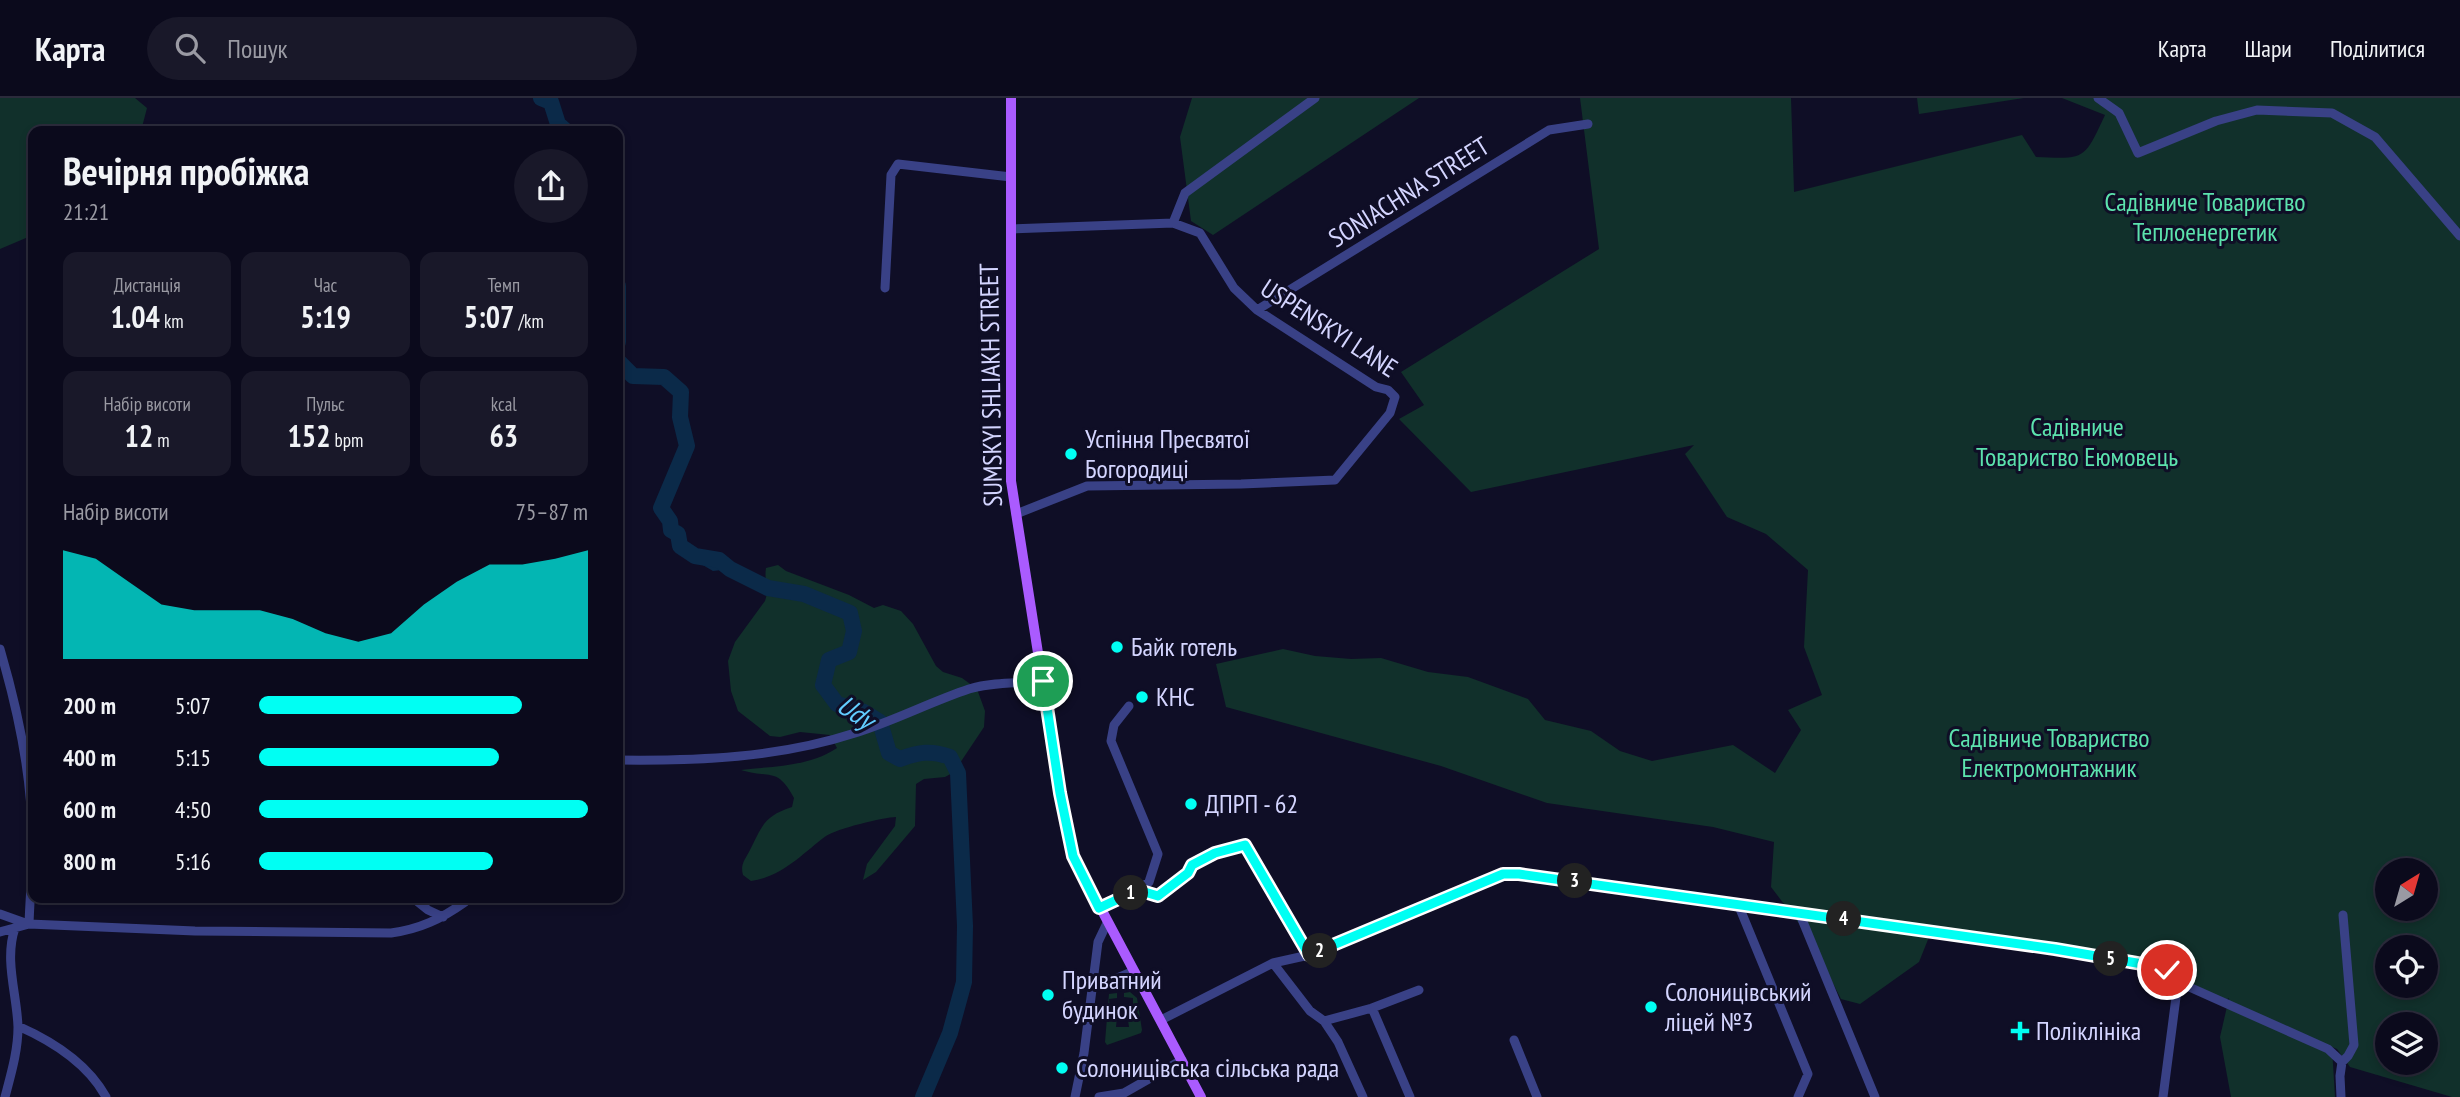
<!DOCTYPE html>
<html lang="uk">
<meta charset="utf-8">
<style>
:root{--surface:#0b0a1c;--page:#191829;--text:#f1f3f6;--muted:#9a9aa3;--line:#2b2b3b;--accent:#00fff3}
body{margin:0;font-family:"PT Sans Narrow",sans-serif;background:var(--page);color:var(--text);height:100vh;display:flex;flex-direction:column;font-size:26px;white-space:nowrap}
*{box-sizing:border-box;margin:0}
p{font-size:23px;color:var(--muted)}
.icon{flex:none;width:38px;height:38px;fill:none;stroke:currentColor;stroke-width:2;stroke-linecap:round;stroke-linejoin:round}
.map{position:relative;flex:1;overflow:hidden}
.panel{position:absolute;left:28px;top:28px;width:595px;height:777px;display:flex;flex-direction:column;background:var(--surface);border-radius:14px;box-shadow:0 4px 10px #0003,0 0 0 2px var(--line)}
.panel>*{flex:none}
.needle{width:46px;rotate:37deg}
.buttons{position:absolute;left:2375px;top:760px;display:grid;gap:14px}
.buttons a{display:grid;place-items:center;width:63px;height:63px;border-radius:50%;background:var(--surface);box-shadow:0 4px 10px #0003,0 0 0 2px var(--line);font-size:35px}
.pin{position:absolute;display:grid;place-items:center;width:60px;height:60px;color:#fff;margin:-30px;border:4px solid #fff;border-radius:50%;box-shadow:0 2px 7px #0007}
.km{position:absolute;width:35px;height:35px;margin:-18px;border-radius:50%;background:#222;color:#fff;font-size:19px;line-height:35px;text-align:center}
.round{display:grid;place-items:center;flex:none;width:74px;height:74px;border-radius:37px;background:var(--page)}
.overview{display:flex;align-items:center;justify-content:space-between;height:119px;padding:0 35px}
h1{font-size:38px;font-weight:700;line-height:52px}
.stats{display:grid;grid-template-columns:repeat(3,1fr);gap:10px;height:119px;padding:7px 35px}
.stats div{display:grid;align-content:center;border-radius:14px;background:var(--page);text-align:center}
.stats b{font-size:30px;font-weight:700}
.stats small{font-size:19px;font-weight:400}
.stats p{font-size:19px}
.chart{height:196px;padding:14px 35px}
.chart p{display:flex;justify-content:space-between}
.chart svg{width:100%;height:126px;margin-top:7px;fill:var(--accent);opacity:.7}
ul{padding:0 35px;list-style:none;font-size:23px}
li{display:grid;grid-template-columns:112px 84px 1fr;align-items:center;height:52px}
li i{height:18px;border-radius:9px;background:var(--accent)}
header{display:flex;align-items:center;gap:42px;box-sizing:border-box;height:98px;padding:0 35px;background:var(--surface);border-bottom:2px solid var(--line)}
header strong{font-size:33px}
nav{display:flex;gap:38px;margin-inline-start:auto;font-size:24px}
.search{width:490px;height:63px;background:var(--page);display:flex;align-items:center;gap:18px;box-sizing:border-box;padding:0 24px;border-radius:38px;color:var(--muted);font-size:26px}
.map>svg:first-child{display:block}
</style>
<header>
<strong>Карта</strong>
<div class="search"><svg class="icon" aria-label="search" viewBox="0 0 24 24"><circle cx="10" cy="10" r="6"/><path d="M15 15l6 6"/></svg>Пошук</div>
<nav><a>Карта</a><a>Шари</a><a>Поділитися</a></nav>
</header>
<div class="map">
<svg width="2460" height="999" viewBox="0 0 2460 999">
<rect width="100%" height="100%" fill="#0f0e26"/>
<path fill="#11302b" fill-rule="evenodd" d="M0,0H135L147,10L141,33H33V137L0,151Z
M1192,0H1419L1213,137L1191,123L1180,39Z
M1580,0H1791L1794,94L2022,37L2036,59C2086,61 2084,62 2105,17L2062,0H2460V999H2452L2350,969L2337,951L2332,949L2335,999H2231L2220,939L2229,900L2223,904L2178,879L2185,862L2173,869L1933,829L1919,864L1860,906L1841,901L1810,840L1771,789L1774,744L1713,729L1547,705L1441,668L1226,609L1216,566L1283,551L1315,558L1351,561L1381,560L1428,574L1468,579L1528,601L1545,622L1591,633L1620,653L1652,663L1733,647L1775,675L1801,632L1788,612L1822,597L1804,549L1808,472L1766,436L1727,419L1685,356L1694,347L1471,394L1399,321L1424,307L1401,274L1599,151ZM2387,772H2426V810H2387ZM2387,849H2426V887H2387ZM2387,926H2426V964H2387Z
M1917,0H2024L1919,16Z
M778,467L786,473L849,497L874,510L883,507L901,513L913,526L936,568L943,574L962,580L977,591L985,613L984,629L954,674L945,679L924,681L916,686L915,728L876,774L863,782L867,766L895,728L896,719C884,719 836,731 826,738C803,755 782,779 751,783L743,777C740,766 745,762 750,752C762,728 764,718 792,709L794,700C777,668 770,681 741,672C773,668 809,669 837,650L830,637L800,634L780,639L770,638L738,613L731,593L728,563L735,544L765,503C769,492 764,482 766,470Z
M1130,894L1137,900L1142,932L1141,935L1107,947L1105,944L1109,896L1117,895V900L1109,901L1110,912H1114V908H1118L1116,929H1129L1126,908H1129V912L1133,911V900L1124,899V895Z"/>
<path fill="#0b2a49" d="M709,453C722,454 726,455 732,467L730,471L713,473L701,466L699,462L702,454Z"/>
<g fill="none" stroke-linecap="round" stroke-linejoin="round">
<path stroke="#0b2a49" stroke-width="16" d="M541,0L551,4L558,26L566,33
M618,188V244
M618,263L633,278L664,279L681,294L680,319L687,348L661,410L670,423L671,432L678,436L680,448L695,458L719,462L730,471L768,490L804,496L850,515L854,533L849,554L829,562L823,587L837,606L864,614L880,624L889,655L900,661C919,654 931,652 950,659L958,675L965,828L964,884L950,935L923,999"/>
<path stroke="#394186" stroke-width="9" d="M2098,0L2119,15L2138,55L2216,23L2257,12L2332,15L2375,39L2460,138
M1173,125L1185,95L1315,0
M1011,131L1173,125L1200,135L1234,190L1257,212L1376,289L1388,292L1395,299L1390,315L1335,382L1241,386L1087,388L1016,416
M885,190L891,77L898,66L1011,79
M1257,212L1549,32L1588,26
M0,551C17,609 32,679 32,739C33,768 30,797 29,826
M618,662C698,663 778,660 855,635C894,623 930,604 969,591C992,584 1019,585 1043,583
M1138,792L1158,798L1188,775L1192,767L1215,755L1245,747L1309,857
M413,800L428,812L443,819
M1738,806L1808,976L1798,999
M1099,810L1138,792L1149,784L1158,756L1111,643L1114,627L1129,608
M1799,814L1875,999
M0,816L28,826
M0,834L29,826L195,833L391,835C420,831 441,821 465,804L468,800
M1273,865L1310,913L1324,923L1338,944L1363,999
M1095,881H1115L1134,873
M1372,910L1410,999
M1161,922L1273,865L1309,857L1503,776H1519L2055,851L2160,869L2173,877L2178,884L2328,951L2342,964L2340,978L2341,999
M1324,923L1372,910L1419,892
M18,928C52,943 88,966 106,999
M1514,942L1537,999
M2342,964L2348,958L2354,947L2343,817
M5,999C11,976 18,953 18,929C17,896 4,862 15,830
M1075,999L1084,955L1098,844L1107,825
M1099,999L1124,995L1182,962
M2163,999L2178,884"/>
<path stroke="#aa5bff" stroke-width="10" d="M1011,0V383L1060,695L1073,758L1201,999"/>
</g>
<g fill="none" stroke-linecap="round" stroke-linejoin="round">
<g stroke="#fff" stroke-width="14">
<path id="route" d="M1043,583L1060,695L1073,758L1099,810L1138,792L1158,798L1188,775L1192,767L1215,755L1245,747L1309,857L1503,776H1519L2055,851L2160,869L2167,872"/>
</g>
<use href="#route" stroke="#00fff3" stroke-width="9"/>
</g>
<g fill="#00fff3" stroke="#0f0e26" stroke-width="2.5">
<circle cx="1071" cy="356" r="7"/>
<circle cx="1117" cy="549" r="7"/>
<circle cx="1142" cy="599" r="7"/>
<circle cx="1191" cy="706" r="7"/>
<circle cx="1048" cy="897" r="7"/>
<circle cx="1651" cy="909" r="7"/>
<path d="M2016.5 922.5h7v7h7v7h-7v7h-7v-7h-7v-7h7z"/>
<circle cx="1062" cy="970" r="7"/>
</g>
<g text-anchor="middle" stroke-width="6" stroke-linejoin="round" paint-order="stroke">
<g font-size="26" fill="#d4d5ff" stroke="#0f0e26">
<text transform="translate(1409 94) rotate(-32)" y="9">SONIACHNA STREET</text>
<text transform="translate(1329 230) rotate(33)" y="9">USPENSKYI LANE</text>
<text transform="translate(991 287) rotate(-91)" y="9">SUMSKYI SHLIAKH STREET</text>
</g>
<g font-size="26" fill="#5ce2ad" stroke="#0f0e26">
<text x="2205" y="113">Садівниче Товариство<tspan x="2205" dy="30">Теплоенергетик</tspan></text>
<text x="2077" y="338">Садівниче<tspan x="2077" dy="30">Товариство Еюмовець</tspan></text>
<text x="2049" y="649">Садівниче Товариство<tspan x="2049" dy="30">Електромонтажник</tspan></text>
</g>
<g font-size="26" fill="#d4d5ff" stroke="#0f0e26" text-anchor="start">
<text x="1085" y="350">Успіння Пресвятої<tspan x="1085" dy="30">Богородиці</tspan></text>
<text x="1131" y="558">Байк готель</text>
<text x="1156" y="608">КНС</text>
<text x="1205" y="715">ДПРП - 62</text>
<text x="1062" y="891">Приватний<tspan x="1062" dy="30">будинок</tspan></text>
<text x="1665" y="903">Солоницівський<tspan x="1665" dy="30">ліцей №3</tspan></text>
<text x="2036" y="942">Поліклініка</text>
<text x="1076" y="979">Солоницівська сільська рада</text>
</g>
<g font-size="28" font-style="italic" fill="#62cdff" stroke="#0f0e26">
<text transform="translate(856 614) rotate(34)" y="10">Udy</text>
</g>
</g>
</svg>
<div class="buttons">
<a><svg class="needle" viewBox="-14 -14 28 28"><path d="M0-13l5 13h-10z" fill="#e53935"/><path d="M0 13l5-13h-10z" fill="#9a9aa3"/></svg></a>
<a><svg class="icon" aria-label="locate" viewBox="0 0 24 24"><circle cx="12" cy="12" r="6"/><path d="M12 2v4M12 18v4M2 12h4M18 12h4"/></svg></a>
<a><svg class="icon" aria-label="layers" viewBox="0 0 24 24"><path d="M12 4l9 5-9 5-9-5zM3 14l9 5 9-5"/></svg></a>
</div>
<div class="pin" style="left:1043px;top:583px;background:#1e9e55"><svg class="icon" aria-label="arrive" viewBox="0 0 24 24"><path d="M6 21V4h12l-3 4 3 4H6"/></svg></div>
<div class="pin" style="left:2167px;top:872px;background:#d93025"><svg class="icon" aria-label="check" viewBox="0 0 24 24"><path d="M5 12l5 5 9-10"/></svg></div>
<b class="km" style="left:1131px;top:795px">1</b>
<b class="km" style="left:1320px;top:853px">2</b>
<b class="km" style="left:1575px;top:783px">3</b>
<b class="km" style="left:1844px;top:821px">4</b>
<b class="km" style="left:2111px;top:861px">5</b>
<section class="panel">
<div class="overview"><div><h1>Вечірня пробіжка</h1><p>21:21</p></div><a class="round"><svg class="icon" aria-label="share" viewBox="0 0 24 24"><path d="M12 15V3M7 8l5-5 5 5M5 13v7h14v-7"/></svg></a></div>
<div class="stats">
<div><p>Дистанція</p><b>1.04<small> km</small></b></div>
<div><p>Час</p><b>5:19</b></div>
<div><p>Темп</p><b>5:07<small> /km</small></b></div>
</div>
<div class="stats">
<div><p>Набір висоти</p><b>12<small> m</small></b></div>
<div><p>Пульс</p><b>152<small> bpm</small></b></div>
<div><p>kcal</p><b>63</b></div>
</div>
<div class="chart"><p><span>Набір висоти</span>75–87 m</p>
<svg viewBox="0 0 160 44" preserveAspectRatio="none"><path d="M0 44V6L10 9L20 17L30 25L40 27L50 27L60 27L70 30L80 35L90 38L100 35L110 25L120 17L130 11L140 11L150 9L160 6V44z"/></svg>
</div>
<ul>
<li><b>200 m</b>5:07<i style="width:80%"></i></li>
<li><b>400 m</b>5:15<i style="width:73%"></i></li>
<li><b>600 m</b>4:50<i style="width:100%"></i></li>
<li><b>800 m</b>5:16<i style="width:71%"></i></li>
</ul>
</section>
</div>
